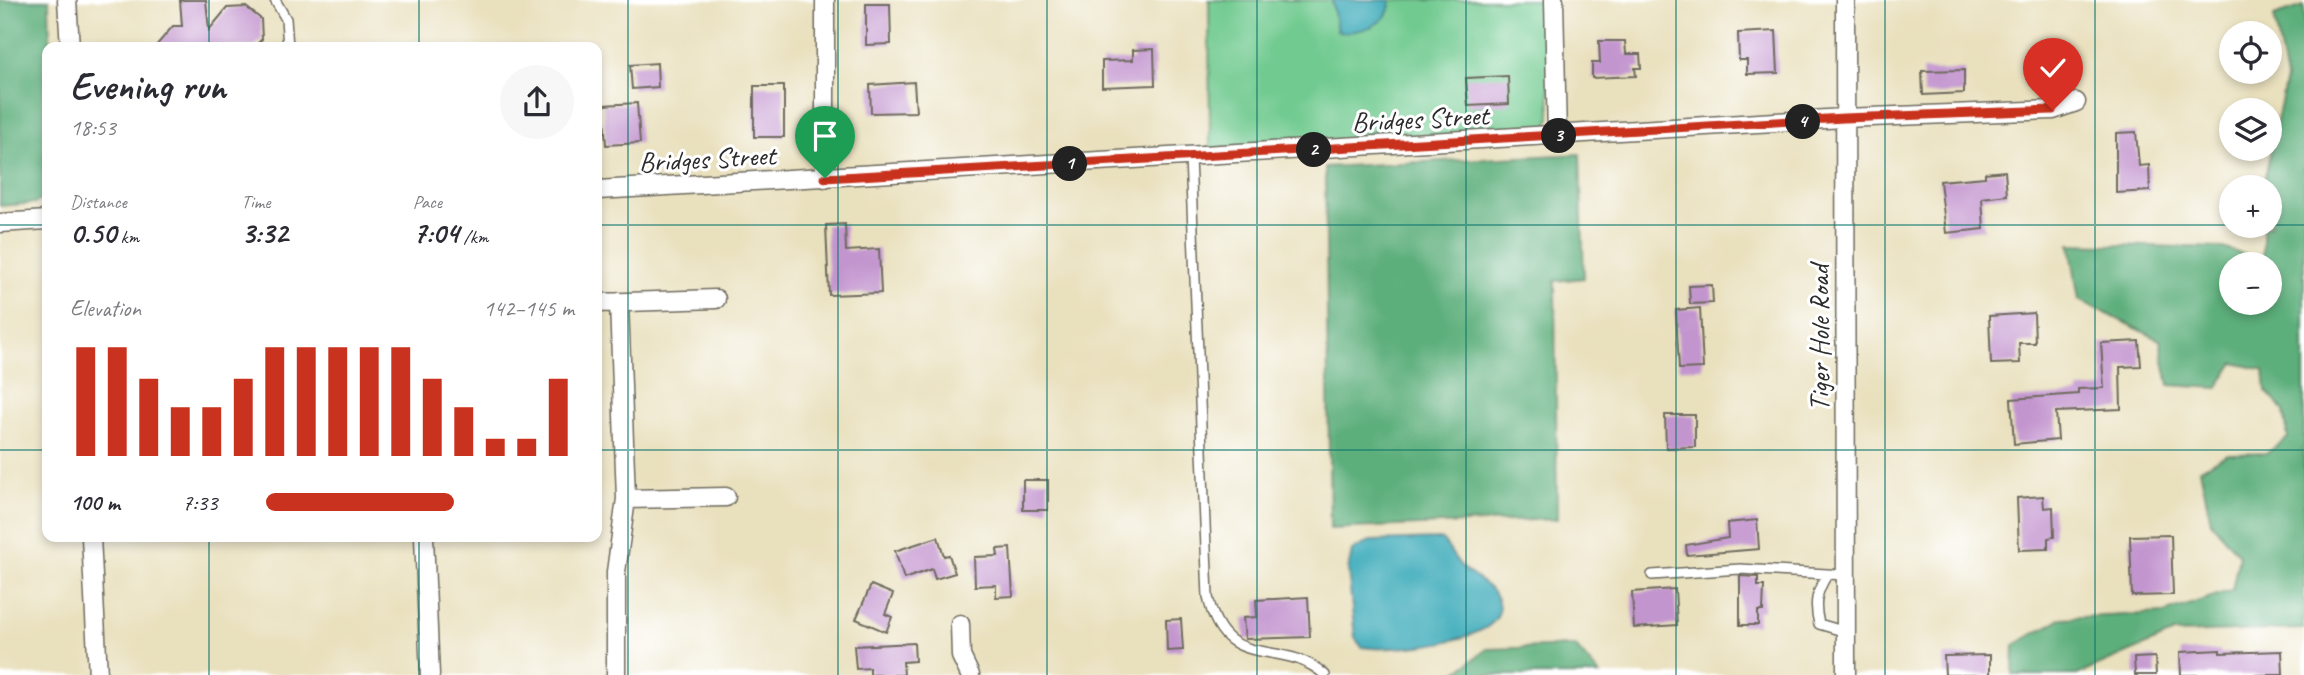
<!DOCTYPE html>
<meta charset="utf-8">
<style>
:root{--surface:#fff;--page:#f7f7f7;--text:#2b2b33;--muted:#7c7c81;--accent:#c8321e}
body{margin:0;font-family:Caveat,sans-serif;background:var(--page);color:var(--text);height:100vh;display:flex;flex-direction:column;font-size:26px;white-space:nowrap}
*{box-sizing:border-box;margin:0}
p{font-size:23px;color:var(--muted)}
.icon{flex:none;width:38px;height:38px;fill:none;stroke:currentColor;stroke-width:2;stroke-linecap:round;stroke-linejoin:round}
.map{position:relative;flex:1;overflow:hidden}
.details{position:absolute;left:42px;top:42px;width:560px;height:500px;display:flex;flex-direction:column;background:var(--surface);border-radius:14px;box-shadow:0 4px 10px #0003}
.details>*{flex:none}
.fabs{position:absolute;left:2219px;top:21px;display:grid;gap:14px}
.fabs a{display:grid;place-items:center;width:63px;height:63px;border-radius:50%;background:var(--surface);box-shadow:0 4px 10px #0003;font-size:35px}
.pin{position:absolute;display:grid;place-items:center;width:60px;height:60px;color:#fff;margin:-72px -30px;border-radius:50% 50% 50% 0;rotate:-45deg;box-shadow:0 0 7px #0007}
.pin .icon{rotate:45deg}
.km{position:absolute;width:35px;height:35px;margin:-18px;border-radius:50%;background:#222;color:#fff;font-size:19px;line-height:35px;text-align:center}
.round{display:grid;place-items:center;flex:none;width:74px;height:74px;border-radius:37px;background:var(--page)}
.overview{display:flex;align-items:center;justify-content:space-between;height:119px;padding:0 28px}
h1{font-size:38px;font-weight:700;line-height:52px}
.metrics{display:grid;grid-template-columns:repeat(3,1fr);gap:10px;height:119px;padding:7px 28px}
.metrics div{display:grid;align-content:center}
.metrics b{font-size:30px;font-weight:700}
.metrics small{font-size:19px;font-weight:400}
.metrics p{font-size:19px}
.chart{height:196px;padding:14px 28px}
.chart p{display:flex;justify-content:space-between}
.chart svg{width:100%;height:126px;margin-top:7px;stroke:var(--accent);stroke-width:6}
ul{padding:0 28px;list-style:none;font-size:23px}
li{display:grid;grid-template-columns:112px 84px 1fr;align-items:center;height:52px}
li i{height:18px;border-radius:9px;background:var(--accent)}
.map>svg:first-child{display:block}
</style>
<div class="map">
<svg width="2304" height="675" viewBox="0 0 2304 675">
<rect width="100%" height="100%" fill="#fff"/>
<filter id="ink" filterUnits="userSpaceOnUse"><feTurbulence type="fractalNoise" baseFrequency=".0143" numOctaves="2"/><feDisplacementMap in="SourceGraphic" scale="14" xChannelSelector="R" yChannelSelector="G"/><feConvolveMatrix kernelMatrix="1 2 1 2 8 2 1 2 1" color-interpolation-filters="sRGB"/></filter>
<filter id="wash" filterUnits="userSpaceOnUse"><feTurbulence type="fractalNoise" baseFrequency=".00686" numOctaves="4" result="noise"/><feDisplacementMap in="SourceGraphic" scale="28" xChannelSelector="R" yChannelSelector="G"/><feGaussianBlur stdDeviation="1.57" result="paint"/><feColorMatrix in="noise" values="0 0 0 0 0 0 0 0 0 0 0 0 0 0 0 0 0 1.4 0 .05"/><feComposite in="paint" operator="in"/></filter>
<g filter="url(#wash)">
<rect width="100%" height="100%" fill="#e9e0bd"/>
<path fill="#71ca90" stroke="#4e7a5e" stroke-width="2" d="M1209,0H1332L1337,31L1390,6V0H1547L1550,118L1548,126L1535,131L1210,149Z"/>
<path fill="#5cae7a" stroke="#446c52" stroke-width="2" fill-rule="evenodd" d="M0,0H49L50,47H47V195L36,203L0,206Z
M2304,6V629L2174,633L2077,675H2013L2014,645L2062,618L2164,613L2232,590L2239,555L2211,522L2200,469L2228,454L2267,453L2288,438L2284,411L2266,391L2264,370L2234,363L2217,388L2169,385L2160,340L2079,300L2070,244L2223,248L2263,260V226H2270V187L2263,186L2286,79L2274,16ZM2231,264H2270V303H2231Z
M1580,154L1584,278L1555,281L1557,519L1330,529L1325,167Z
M1575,646L1600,675H1453L1487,649Z"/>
<path fill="#3baab9" stroke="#336a72" stroke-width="2" d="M1332,0H1390C1392,25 1356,35 1337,31Z
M1441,539C1450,548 1455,561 1464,569C1477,581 1497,586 1499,608C1501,644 1386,652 1362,647L1355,638L1348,570L1352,551L1370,541Z"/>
<g id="blocks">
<path fill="#c395cf" d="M180,0H206L209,30L227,8L246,7L261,19L262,39L254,47H155L173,26H182Z
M866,4H890L891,44L866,45Z
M1776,31L1778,73L1747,74V60H1739L1738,33Z
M1599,41H1625L1626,54H1640L1641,68H1635L1636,76L1592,78V63H1600Z
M1154,49L1155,85L1102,87V61L1133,60V50Z
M657,63L658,87L632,89L630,65Z
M1964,70V93L1923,95L1922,71Z
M1508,76L1509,104L1468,106L1466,78Z
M914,82L916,112L871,113L870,85Z
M754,86H784V137H754Z
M637,103L640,143L606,145L603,105Z
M2136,132L2139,166L2149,165L2150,191L2116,193V133Z
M2005,171L2007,195L1982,198L1984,229L1946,233L1940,181L1985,177V173Z
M845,224L846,251L879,249L881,293L829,295L826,225Z
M1712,285L1713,303L1690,304L1689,286Z
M1700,308L1703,368L1679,369L1676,310Z
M2034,313L2035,343H2019L2020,363L1991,364L1989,316Z
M2139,341L2141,366L2120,367L2121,409L2056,412L2058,440L2014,444L2011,399L2078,394V389L2104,388L2101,343Z
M1665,415H1695V447L1666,448Z
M1023,480H1048V510H1023Z
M2043,496L2044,508L2053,507L2054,537L2048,538V549L2019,550L2017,498Z
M1757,520L1759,549L1687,555L1686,545L1728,538L1727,523Z
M2171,535L2173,595L2132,596L2130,536Z
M938,537L944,556L949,555L955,573L935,579L932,569L904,579L895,551Z
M1010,548L1013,596L996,597V585L975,586L974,557L998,556L997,549Z
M1740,576L1758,577V586H1764L1763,611H1758V625H1740Z
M871,585L893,594L885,614L892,617L886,632L856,619Z
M1675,589L1677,625L1634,628L1632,592Z
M1308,597L1310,637L1245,639L1243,618L1257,617L1256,600Z
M1181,619L1183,650L1167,651L1166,620Z
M914,643L915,661L903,662L904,675H870V668L856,669L854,646Z
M2220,650V653L2282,651L2283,675H2181L2180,652Z
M1990,655V675H1945L1944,656Z
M2155,657L2156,675H2135L2134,658Z"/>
</g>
</g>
<g filter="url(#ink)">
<use href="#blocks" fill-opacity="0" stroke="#6e6a5e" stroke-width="2"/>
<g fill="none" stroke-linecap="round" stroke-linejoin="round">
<g stroke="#6e6a5e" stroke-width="12">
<path id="service" d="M275,0L286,19L288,47
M1190,157L1208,597C1225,675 1280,635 1325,675
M1652,575L1740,569L1845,575
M1827,575C1816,592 1814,604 1819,624L1846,632"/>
</g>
<g stroke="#6e6a5e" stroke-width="21">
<path id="minor" d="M67,0L70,47
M825,0V178
M1554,0L1557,136
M1845,0L1846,675
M597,190L1844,118L2053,110L2076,102
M0,223L47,220
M597,303L716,299
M626,499L726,497
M91,537L98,675
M424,537L430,675
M960,624L961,656L970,675
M616,675V572L626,499L619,302"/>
</g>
<use href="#service" stroke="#fff" stroke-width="9"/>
<use href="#minor" stroke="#fff" stroke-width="18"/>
</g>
</g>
<g fill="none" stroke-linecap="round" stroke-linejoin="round" filter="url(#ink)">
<g stroke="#fff" stroke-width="14">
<path id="route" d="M825,178L1844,118L2053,110"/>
</g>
<use href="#route" stroke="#c8321e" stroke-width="9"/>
</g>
<path fill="none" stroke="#0f766e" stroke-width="2" stroke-opacity="0.55" d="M209,0V47M419,0V47M628,0V675M838,0V675M1047,0V675M1257,0V675M1466,0V675M1676,0V675M1885,0V675M2095,0V675M0,225H47M597,225H2231M2270,225H2304M0,450H47M597,450H2304M209,537V675M419,537V675"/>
<g text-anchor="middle" stroke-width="6" stroke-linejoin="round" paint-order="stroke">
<g font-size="28" fill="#2b2b2b" stroke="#fff">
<text transform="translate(1420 118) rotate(-3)" y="10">Bridges Street</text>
<text transform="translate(707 158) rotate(-3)" y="10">Bridges Street</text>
<text transform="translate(1819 338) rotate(-90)" y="10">Tiger Hole Road</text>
</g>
</g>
</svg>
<div class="fabs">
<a><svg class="icon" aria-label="locate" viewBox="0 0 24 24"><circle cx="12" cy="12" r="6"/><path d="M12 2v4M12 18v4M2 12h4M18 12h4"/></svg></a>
<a><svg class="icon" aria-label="layers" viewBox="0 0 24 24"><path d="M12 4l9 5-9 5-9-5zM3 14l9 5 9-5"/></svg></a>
<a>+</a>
<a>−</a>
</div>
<div class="pin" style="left:825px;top:178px;background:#1e9e55"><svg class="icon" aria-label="arrive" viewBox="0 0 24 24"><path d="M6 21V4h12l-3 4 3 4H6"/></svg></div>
<div class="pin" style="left:2053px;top:110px;background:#d93025"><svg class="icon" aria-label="check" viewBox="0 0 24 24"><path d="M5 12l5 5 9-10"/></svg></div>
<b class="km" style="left:1070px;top:164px">1</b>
<b class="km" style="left:1314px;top:150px">2</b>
<b class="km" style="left:1559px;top:136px">3</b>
<b class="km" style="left:1803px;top:122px">4</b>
<section class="details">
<div class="overview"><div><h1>Evening run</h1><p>18:53</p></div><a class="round"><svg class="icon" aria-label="share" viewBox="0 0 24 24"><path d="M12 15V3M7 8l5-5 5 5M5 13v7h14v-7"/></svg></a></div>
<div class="metrics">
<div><p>Distance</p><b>0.50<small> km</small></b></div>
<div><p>Time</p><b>3:32</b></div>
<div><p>Pace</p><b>7:04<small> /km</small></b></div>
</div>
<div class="chart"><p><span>Elevation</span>142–145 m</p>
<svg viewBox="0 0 160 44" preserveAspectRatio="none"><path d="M5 44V6M15 44V6M25 44V17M35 44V27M45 44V27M55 44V17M65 44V6M75 44V6M85 44V6M95 44V6M105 44V6M115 44V17M125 44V27M135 44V38M145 44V38M155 44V17"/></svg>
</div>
<ul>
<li><b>100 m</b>7:33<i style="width:61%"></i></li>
</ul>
</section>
</div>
